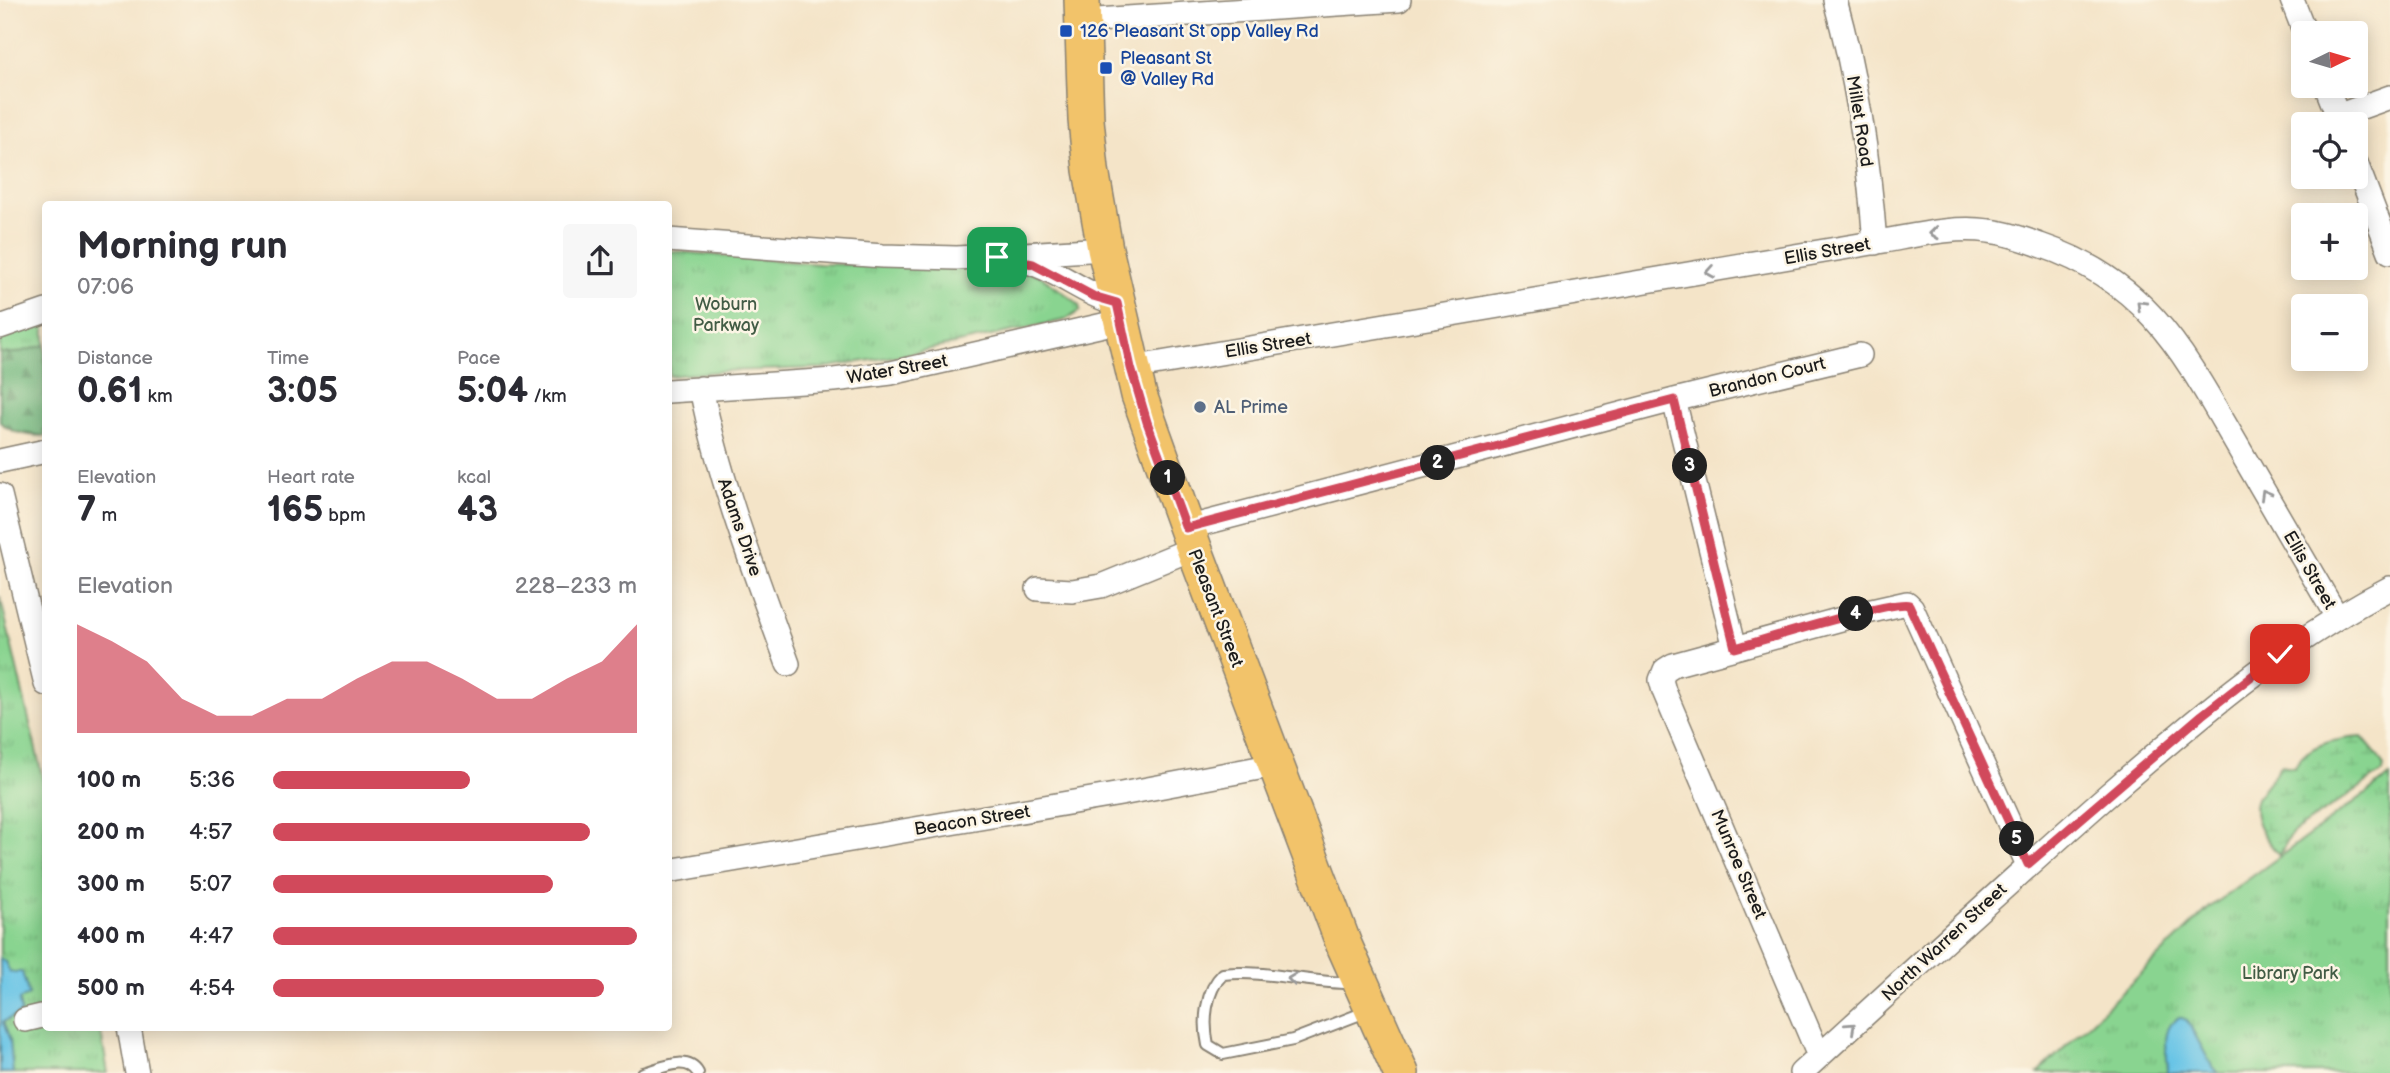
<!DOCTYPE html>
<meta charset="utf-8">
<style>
:root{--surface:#fff;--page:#f7f7f7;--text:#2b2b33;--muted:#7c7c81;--accent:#d1495b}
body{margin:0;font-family:"Balsamiq Sans",sans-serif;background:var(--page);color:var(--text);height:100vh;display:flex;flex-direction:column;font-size:26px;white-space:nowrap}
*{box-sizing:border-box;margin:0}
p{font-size:23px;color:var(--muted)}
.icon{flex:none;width:38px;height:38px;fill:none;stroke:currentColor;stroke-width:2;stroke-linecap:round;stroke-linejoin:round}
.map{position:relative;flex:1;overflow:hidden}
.side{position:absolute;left:42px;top:201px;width:630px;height:830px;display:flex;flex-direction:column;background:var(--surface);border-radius:7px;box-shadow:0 4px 18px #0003}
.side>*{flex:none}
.needle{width:46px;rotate:85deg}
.tools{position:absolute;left:2291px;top:21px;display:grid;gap:14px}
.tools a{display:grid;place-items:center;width:77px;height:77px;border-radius:7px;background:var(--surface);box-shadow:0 4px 18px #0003;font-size:35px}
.pin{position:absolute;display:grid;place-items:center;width:60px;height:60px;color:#fff;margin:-30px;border-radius:14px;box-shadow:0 4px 10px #0006}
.km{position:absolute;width:35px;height:35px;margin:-18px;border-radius:50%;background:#222;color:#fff;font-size:19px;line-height:35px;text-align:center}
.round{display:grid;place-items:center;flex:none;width:74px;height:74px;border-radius:7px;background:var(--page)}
.summary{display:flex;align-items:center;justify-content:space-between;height:119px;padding:0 35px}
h1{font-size:38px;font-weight:800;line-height:52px}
.metrics{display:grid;grid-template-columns:repeat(3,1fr);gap:10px;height:119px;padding:7px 35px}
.metrics div{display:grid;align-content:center}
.metrics b{font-size:35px;font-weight:800}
.metrics small{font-size:19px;font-weight:400}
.metrics p{font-size:19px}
.chart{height:196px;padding:14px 35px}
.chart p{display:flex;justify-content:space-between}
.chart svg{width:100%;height:126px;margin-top:7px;fill:var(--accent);opacity:.7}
ul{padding:0 35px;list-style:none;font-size:23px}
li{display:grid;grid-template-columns:112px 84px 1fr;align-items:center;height:52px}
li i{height:18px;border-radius:9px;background:var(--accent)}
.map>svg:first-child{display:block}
</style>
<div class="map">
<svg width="2390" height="1073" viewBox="0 0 2390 1073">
<defs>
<pattern id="grass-tufts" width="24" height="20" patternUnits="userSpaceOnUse" patternTransform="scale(1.75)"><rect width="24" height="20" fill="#89d490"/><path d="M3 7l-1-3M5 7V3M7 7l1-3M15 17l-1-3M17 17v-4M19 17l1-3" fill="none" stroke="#76b57c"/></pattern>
<pattern id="forest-firs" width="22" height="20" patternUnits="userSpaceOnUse" patternTransform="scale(1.75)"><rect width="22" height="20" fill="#6eb67a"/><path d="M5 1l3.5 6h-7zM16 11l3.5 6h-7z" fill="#5a9363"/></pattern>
<pattern id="wetland-marsh" width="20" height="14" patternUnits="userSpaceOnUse" patternTransform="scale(1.75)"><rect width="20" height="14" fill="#89d490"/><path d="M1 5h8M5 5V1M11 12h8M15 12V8" fill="none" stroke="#76b57c"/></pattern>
</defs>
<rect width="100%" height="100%" fill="#fcf5e5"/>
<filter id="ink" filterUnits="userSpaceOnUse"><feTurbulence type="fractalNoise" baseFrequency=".0143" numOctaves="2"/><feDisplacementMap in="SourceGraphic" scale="14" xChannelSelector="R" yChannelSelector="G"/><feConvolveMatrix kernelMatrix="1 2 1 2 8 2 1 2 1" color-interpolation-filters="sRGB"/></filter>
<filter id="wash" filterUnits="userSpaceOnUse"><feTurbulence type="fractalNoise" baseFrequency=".00686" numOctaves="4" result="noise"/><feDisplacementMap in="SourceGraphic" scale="28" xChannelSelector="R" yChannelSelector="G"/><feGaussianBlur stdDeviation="1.57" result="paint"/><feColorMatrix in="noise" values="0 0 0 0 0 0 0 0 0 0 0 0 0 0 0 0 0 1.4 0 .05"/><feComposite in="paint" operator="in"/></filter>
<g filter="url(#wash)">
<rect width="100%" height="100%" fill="#f4e4c8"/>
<path fill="url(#grass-tufts)" stroke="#527856" stroke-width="2" d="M669,251L819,264L1010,267L1039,275L1075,301L1079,305L1080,311L1065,320L903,355L822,368L725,371L669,376Z
M45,321V436C29,436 12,434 0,422V338Z
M0,596L45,788L46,1027H100L108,1073H0Z
M2390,776V1073H2038L2209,908Z"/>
<path fill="url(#forest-firs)" stroke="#45694b" stroke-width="2" d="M45,345V436L15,432L0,422V353H16Z"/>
<path fill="url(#wetland-marsh)" stroke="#527856" stroke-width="2" d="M2362,737L2378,756L2384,767L2383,772L2292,833L2279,855C2267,841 2251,821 2256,801C2259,791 2275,776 2281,765L2294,767C2309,743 2335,739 2362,737Z"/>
<path fill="#68c4e6" stroke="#427081" stroke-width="2" d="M0,958L5,962L10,972H22L29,995L19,1000L21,1013L3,1022L10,1040L13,1073H0Z
M2179,1017L2187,1020L2213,1068L2218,1073H2168C2168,1053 2159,1029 2179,1017Z"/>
</g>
<g filter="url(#ink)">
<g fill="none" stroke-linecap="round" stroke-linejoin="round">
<g stroke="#888072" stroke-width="14">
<path id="lane" d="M1353,983C1310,984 1265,969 1223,974C1205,991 1203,1022 1208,1045L1223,1054L1293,1040L1368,1011
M643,1073C660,1069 687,1054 698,1073"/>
</g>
<g stroke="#888072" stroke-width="26">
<path id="street" d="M1835,0C1857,79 1869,161 1875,243
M2292,0L2305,33
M1082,21L1399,0
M2326,86L2341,124
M2337,116L2390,97
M2356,163L2390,252
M668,240L883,256L957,258L1105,249
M1018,260C1054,266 1081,294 1117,303
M0,327L46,311
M1131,368L1884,241C1918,235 1955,226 1989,231C2007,233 2024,239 2040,245C2151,282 2186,358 2241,452C2273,507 2305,562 2337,617
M701,388C720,483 755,573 788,664
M668,391L834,380L891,373L1121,321
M1674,400L1735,648
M0,461L46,451
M0,495L46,684
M1186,528L1674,400L1860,355
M1038,589L1072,591L1101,586L1194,548
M668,871L1121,794L1275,765
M25,1020L46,1015
M129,1027L137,1073
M1819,1056L1664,691L1661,680L1665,670L1673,665L1867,612L1907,603L1912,608L2028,865
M1801,1073C1903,980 2004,886 2108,795C2197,718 2285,642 2390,588"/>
</g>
<g stroke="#888072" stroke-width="38">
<path id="primary" d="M1082,0L1086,120L1091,170L1105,249L1139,395L1194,548L1344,945L1401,1073"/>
</g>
<use href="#lane" stroke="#fff" stroke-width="10"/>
<use href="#street" stroke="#fff" stroke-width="23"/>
<use href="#primary" stroke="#f2c36a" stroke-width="35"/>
</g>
<defs><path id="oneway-chevron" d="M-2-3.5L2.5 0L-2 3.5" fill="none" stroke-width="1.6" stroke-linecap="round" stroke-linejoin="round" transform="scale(1.75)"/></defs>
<g stroke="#999">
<use href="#oneway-chevron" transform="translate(1934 233) rotate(174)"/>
<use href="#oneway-chevron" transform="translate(1710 272) rotate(170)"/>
<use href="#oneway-chevron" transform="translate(2141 305) rotate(-136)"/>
<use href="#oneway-chevron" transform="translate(2265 494) rotate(-120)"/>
<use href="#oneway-chevron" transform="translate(1292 979) rotate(-173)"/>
<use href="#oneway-chevron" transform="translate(1851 1027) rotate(-42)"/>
</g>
</g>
<g fill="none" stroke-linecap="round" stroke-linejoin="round" filter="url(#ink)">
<g stroke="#fff" stroke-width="14">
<path id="route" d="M997,257L1033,264L1093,296L1117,303L1131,368L1147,422L1186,528L1674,400L1735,648C1760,641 1895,599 1909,605L2028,864L2202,715L2280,654"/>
</g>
<use href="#route" stroke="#d1495b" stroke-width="9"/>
</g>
<g fill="#1a4fb4" stroke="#fcf5e5" stroke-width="2.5">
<rect x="1059" y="24" width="14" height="14" rx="3.5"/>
<rect x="1099" y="61" width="14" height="14" rx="3.5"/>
</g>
<circle fill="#5c6f8a" stroke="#fcf5e5" stroke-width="2.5" cx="1200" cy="407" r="7"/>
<g text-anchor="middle" stroke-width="5" stroke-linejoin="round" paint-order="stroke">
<g font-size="18" fill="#164399" stroke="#fcf5e5" text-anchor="start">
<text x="1080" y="37">126 Pleasant St opp Valley Rd</text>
<text x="1120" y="64">Pleasant St<tspan x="1120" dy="21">@ Valley Rd</tspan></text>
</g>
<g font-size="18" fill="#1c1c1c" stroke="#fcf5e5">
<text transform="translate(1860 121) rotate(81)" y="6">Millet Road</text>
<text transform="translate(1827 251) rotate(-10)" y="6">Ellis Street</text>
<text transform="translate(1268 345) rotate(-9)" y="6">Ellis Street</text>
<text transform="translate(897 369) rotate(-10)" y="6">Water Street</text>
<text transform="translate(1767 377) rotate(-14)" y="6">Brandon Court</text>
<text transform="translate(740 527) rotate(71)" y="6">Adams Drive</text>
<text transform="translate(2310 570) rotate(60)" y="6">Ellis Street</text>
<text transform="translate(1216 608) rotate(69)" y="6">Pleasant Street</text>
<text transform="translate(972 820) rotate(-9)" y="6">Beacon Street</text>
<text transform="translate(1739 864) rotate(67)" y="6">Munroe Street</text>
<text transform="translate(1944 942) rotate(-43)" y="6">North Warren Street</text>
</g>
<g font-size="18" fill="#425c45" stroke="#fcf5e5">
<text x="726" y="310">Woburn<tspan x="726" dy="21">Parkway</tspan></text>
<text x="2290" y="979">Library Park</text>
</g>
<g font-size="18" fill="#4e5e75" stroke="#fcf5e5" text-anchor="start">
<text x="1214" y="413">AL Prime</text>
</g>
</g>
</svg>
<div class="tools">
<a><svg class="needle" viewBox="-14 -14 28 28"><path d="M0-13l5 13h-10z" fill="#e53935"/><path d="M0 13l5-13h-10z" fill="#7c7c81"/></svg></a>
<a><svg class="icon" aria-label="locate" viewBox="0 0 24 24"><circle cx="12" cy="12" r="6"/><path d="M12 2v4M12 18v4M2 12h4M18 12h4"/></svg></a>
<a>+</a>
<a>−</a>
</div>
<div class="pin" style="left:997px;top:257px;background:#1e9e55"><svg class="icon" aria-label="arrive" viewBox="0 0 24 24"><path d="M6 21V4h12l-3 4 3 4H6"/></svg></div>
<div class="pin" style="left:2280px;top:654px;background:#d93025"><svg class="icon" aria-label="check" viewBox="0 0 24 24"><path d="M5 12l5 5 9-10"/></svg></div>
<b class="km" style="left:1168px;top:478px">1</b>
<b class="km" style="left:1438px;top:463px">2</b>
<b class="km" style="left:1690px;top:466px">3</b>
<b class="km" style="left:1856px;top:614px">4</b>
<b class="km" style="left:2017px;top:839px">5</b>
<section class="side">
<div class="summary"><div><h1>Morning run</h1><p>07:06</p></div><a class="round"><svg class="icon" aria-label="share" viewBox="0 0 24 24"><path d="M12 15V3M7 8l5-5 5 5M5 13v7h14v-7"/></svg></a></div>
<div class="metrics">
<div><p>Distance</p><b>0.61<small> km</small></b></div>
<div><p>Time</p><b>3:05</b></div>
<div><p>Pace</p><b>5:04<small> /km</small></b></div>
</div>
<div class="metrics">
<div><p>Elevation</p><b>7<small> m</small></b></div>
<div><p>Heart rate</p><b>165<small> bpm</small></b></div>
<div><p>kcal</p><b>43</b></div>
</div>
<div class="chart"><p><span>Elevation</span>228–233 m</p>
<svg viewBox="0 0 160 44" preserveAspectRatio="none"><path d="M0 44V6L10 12L20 19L30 32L40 38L50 38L60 32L70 32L80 25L90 19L100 19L110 25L120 32L130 32L140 25L150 19L160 6V44z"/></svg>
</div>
<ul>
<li><b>100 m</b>5:36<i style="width:54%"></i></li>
<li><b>200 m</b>4:57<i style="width:87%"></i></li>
<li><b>300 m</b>5:07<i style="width:77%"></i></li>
<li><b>400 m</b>4:47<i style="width:100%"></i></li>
<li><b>500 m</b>4:54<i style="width:91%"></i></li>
</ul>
</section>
</div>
